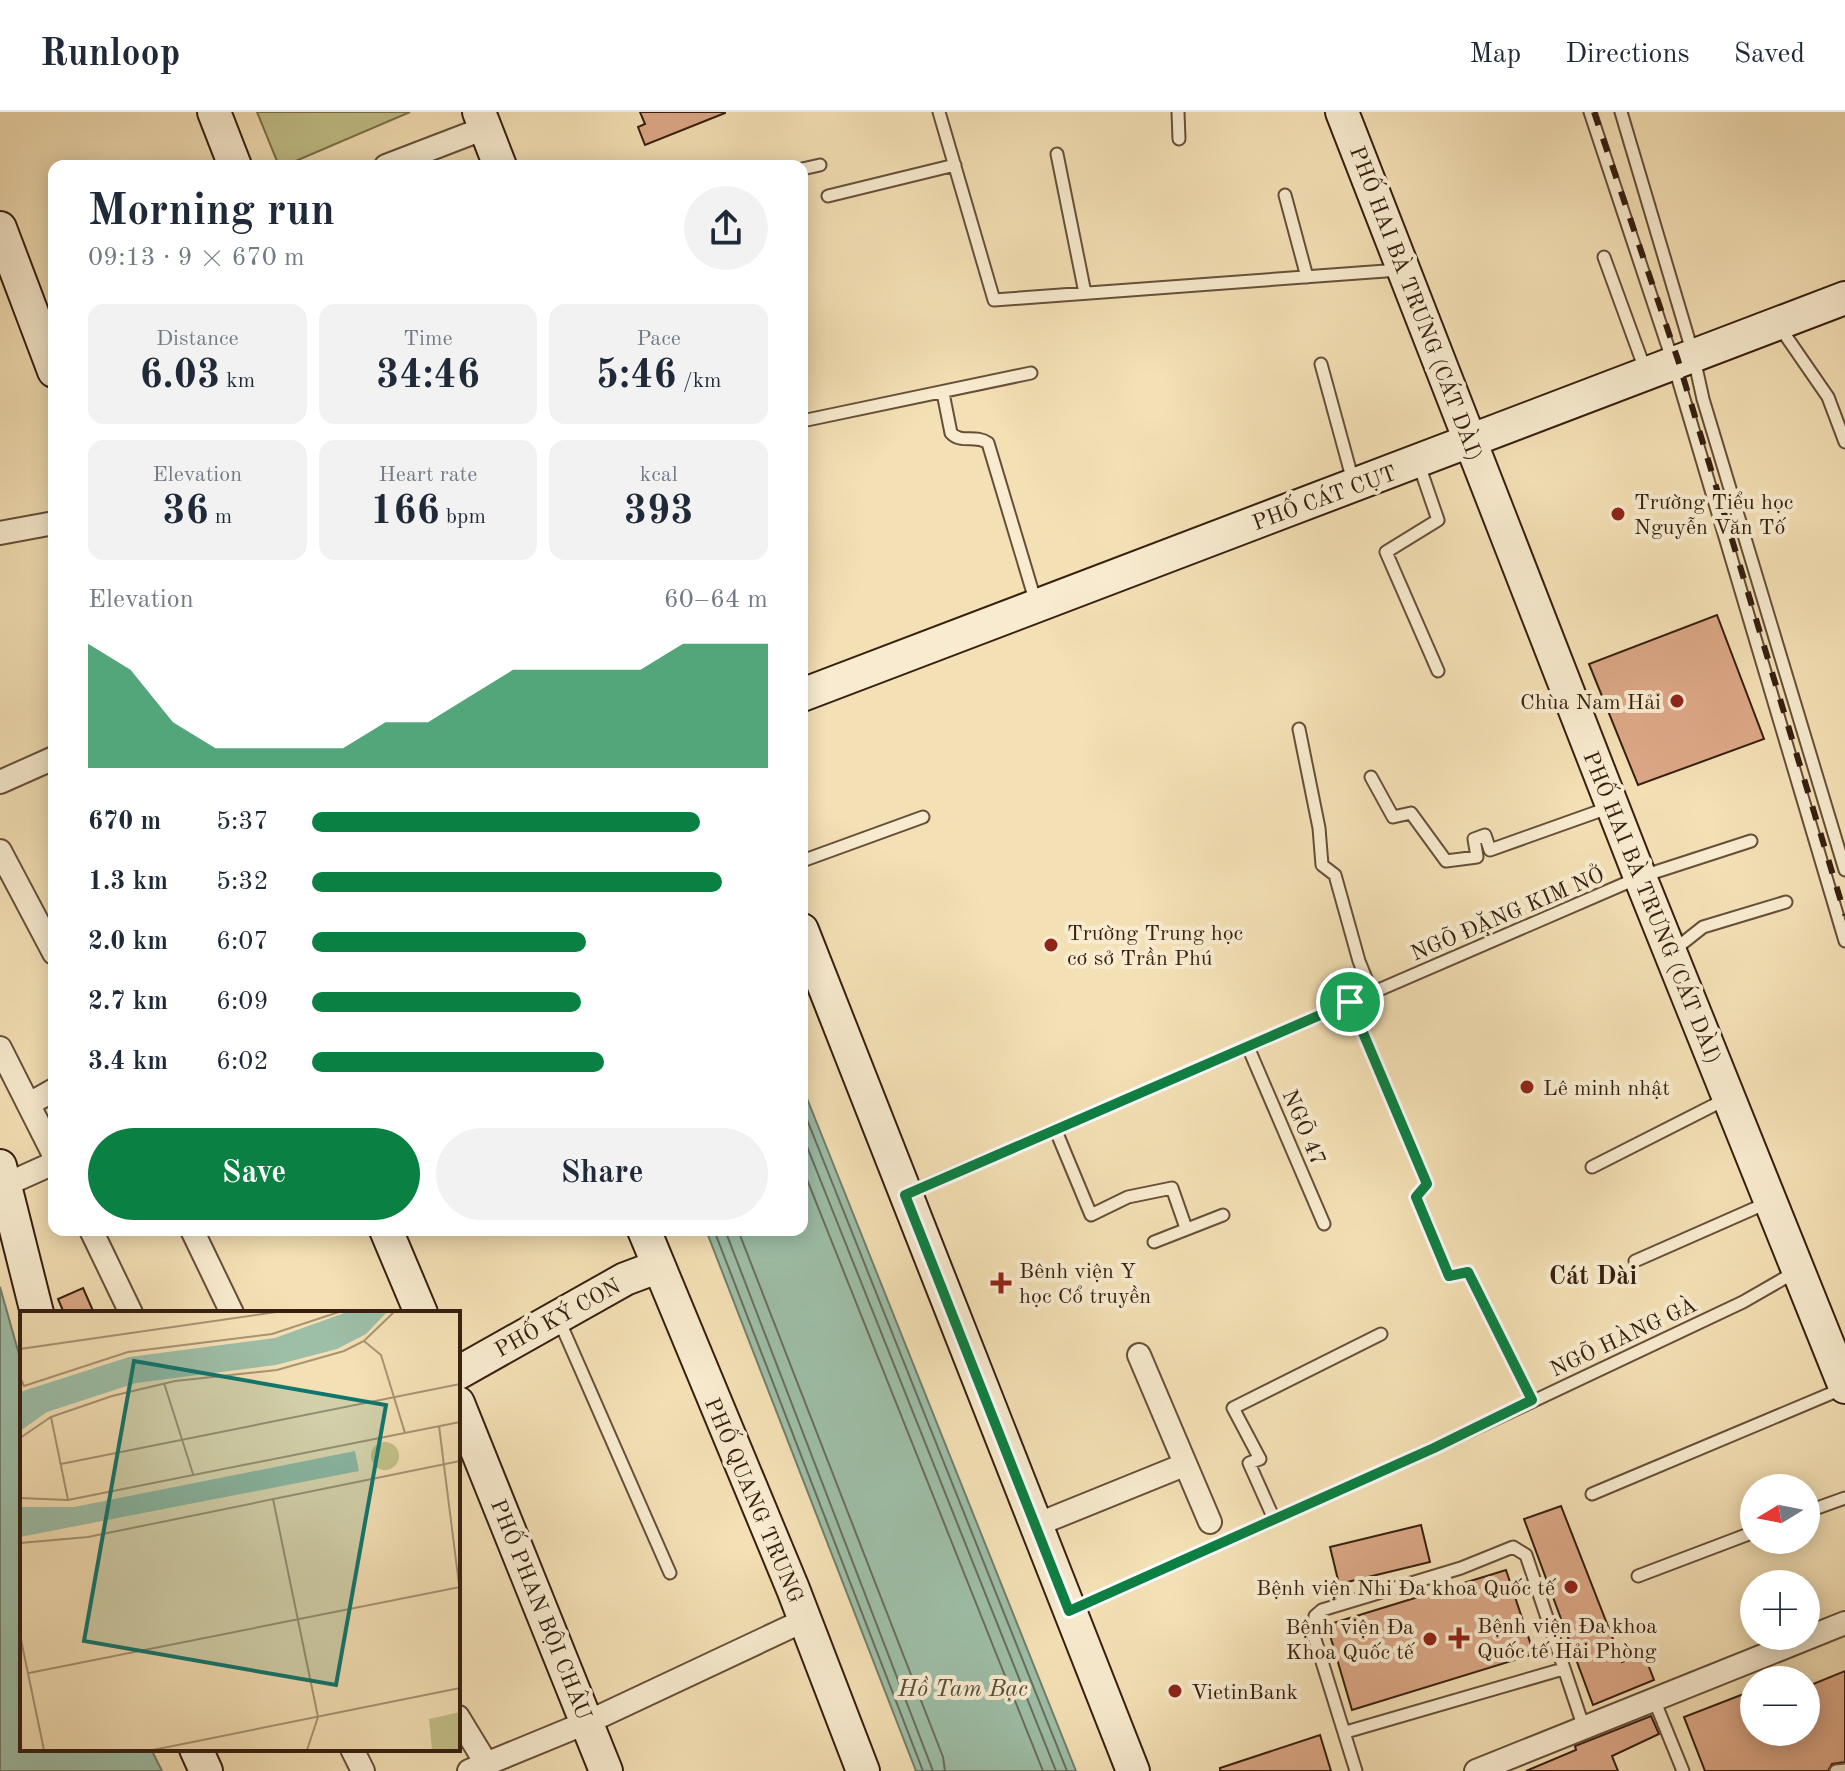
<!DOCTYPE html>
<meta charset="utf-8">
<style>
:root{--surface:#fff;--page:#f2f2f3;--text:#1f2937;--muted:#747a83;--line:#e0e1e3;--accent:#0b8043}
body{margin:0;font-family:"Old Standard TT",serif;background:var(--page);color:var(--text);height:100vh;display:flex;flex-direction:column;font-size:30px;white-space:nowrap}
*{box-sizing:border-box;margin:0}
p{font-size:26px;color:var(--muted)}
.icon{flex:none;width:44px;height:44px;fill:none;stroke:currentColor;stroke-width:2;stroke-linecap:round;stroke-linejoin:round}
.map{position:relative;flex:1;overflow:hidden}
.sheet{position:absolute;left:48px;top:48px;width:760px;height:1076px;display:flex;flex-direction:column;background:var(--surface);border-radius:16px;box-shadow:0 4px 20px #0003}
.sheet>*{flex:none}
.needle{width:52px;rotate:260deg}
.tools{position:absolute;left:1740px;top:1362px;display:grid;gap:16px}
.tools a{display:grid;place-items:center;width:80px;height:80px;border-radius:50%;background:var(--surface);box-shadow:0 4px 20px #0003;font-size:40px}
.pin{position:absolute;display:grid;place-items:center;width:68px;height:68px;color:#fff;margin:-34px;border:4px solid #fff;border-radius:50%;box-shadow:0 2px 8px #0007}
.round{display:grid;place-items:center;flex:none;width:84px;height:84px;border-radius:42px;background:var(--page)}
.head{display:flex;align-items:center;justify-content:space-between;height:136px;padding:0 40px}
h1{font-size:44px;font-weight:700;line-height:60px}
.figures{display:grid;grid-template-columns:repeat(3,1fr);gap:12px;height:136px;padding:8px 40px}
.figures div{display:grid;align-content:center;border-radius:16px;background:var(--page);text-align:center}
.figures b{font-size:40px;font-weight:700}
.figures small{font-size:22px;font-weight:400}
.figures p{font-size:22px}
.chart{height:224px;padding:16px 40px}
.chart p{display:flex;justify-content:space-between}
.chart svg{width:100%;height:144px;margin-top:8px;fill:var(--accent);opacity:.7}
.action{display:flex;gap:16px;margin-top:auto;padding:16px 40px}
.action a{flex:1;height:92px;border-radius:48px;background:var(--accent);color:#fff;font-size:32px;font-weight:700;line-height:92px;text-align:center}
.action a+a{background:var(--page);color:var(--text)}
ul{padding:0 40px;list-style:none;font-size:26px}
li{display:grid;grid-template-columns:128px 96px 1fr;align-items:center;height:60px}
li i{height:20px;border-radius:10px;background:var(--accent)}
header{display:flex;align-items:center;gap:48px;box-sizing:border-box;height:112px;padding:0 40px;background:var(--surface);border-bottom:2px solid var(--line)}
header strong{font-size:38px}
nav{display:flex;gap:44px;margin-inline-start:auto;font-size:28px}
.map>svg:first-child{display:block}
</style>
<header>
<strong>Runloop</strong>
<nav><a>Map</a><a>Directions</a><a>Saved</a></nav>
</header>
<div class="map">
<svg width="1845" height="1659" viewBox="0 0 1845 1659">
<rect width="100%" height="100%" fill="#f4e0b5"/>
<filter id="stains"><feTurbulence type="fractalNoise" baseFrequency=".0025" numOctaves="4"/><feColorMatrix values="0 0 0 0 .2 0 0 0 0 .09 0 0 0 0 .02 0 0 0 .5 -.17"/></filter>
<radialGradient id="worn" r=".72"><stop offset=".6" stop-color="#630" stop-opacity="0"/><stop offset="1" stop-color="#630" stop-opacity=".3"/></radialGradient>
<path fill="#c2c088" stroke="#7c704c" stroke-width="2" d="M257,0H410L284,54H279Z"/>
<path fill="#9dbea7" stroke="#747e6b" stroke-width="2" d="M802,974L1076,1659H916L706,1118H802Z
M0,1175L22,1253V1637H151L162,1659H0Z"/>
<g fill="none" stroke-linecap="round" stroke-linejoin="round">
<path stroke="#6a6e5c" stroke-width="2" d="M802,995L1067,1659
M802,1022L1056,1659
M802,1055L1043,1659
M714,1118L923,1659
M725,1118L933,1659
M738,1118L943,1645L945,1659"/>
</g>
<path fill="#dca786" stroke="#361f10" stroke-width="2" d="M640,0H725V1L645,33L638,15L645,12Z
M1717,503L1764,627L1638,673L1589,552Z
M83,1176L94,1201H64L58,1187Z
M1561,1394L1622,1550L1644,1542L1654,1568L1593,1593L1524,1407Z
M1421,1413L1430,1450L1339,1472L1330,1435Z
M1506,1458L1534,1542L1352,1598L1327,1513Z
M1845,1559V1650L1832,1652L1828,1659H1705L1684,1605L1754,1578V1620H1806V1575Z
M1651,1604L1659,1622L1612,1644L1618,1659H1526L1576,1638L1575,1634Z
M1320,1623L1331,1659H1220V1656Z"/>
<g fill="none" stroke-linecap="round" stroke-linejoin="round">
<g stroke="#664f39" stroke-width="15">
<path id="lane" d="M939,0L994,188L1399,158
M1178,0L1179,27
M1590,0L1673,250L1845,829
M1621,0L1693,242L1703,287L1845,758
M1057,42L1085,181
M802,57L820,53
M1285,83L1307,165
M828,84L955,53
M1604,145L1646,260
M1779,214L1828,285L1845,330
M1321,252L1353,369
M943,281L951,321C961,332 976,322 988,331L1036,491
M802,309L1031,261
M1418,350L1438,408L1386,440L1438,559
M1299,617L1319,716L1322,753L1335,763L1359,849L1372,881
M1371,665L1393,705L1411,701L1446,749L1477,745L1474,727L1485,723L1490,738L1608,696
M802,749L923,705
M1674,838L1703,815L1786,790
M1350,890L1427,1072L1416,1085L1449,1164L1468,1160L1532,1288
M1248,935L1324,1112
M1056,1019L1091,1103L1128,1085L1172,1076L1186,1116
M1592,1055L1728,986
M909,1081L1640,765L1751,729
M1154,1130L1223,1103
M1635,1149L1769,1090
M559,1208L670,1461
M1592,1382L1844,1276
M1806,1400L1845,1386
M1274,1407L1249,1351L1260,1347L1233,1296L1381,1222
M1638,1464L1754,1420
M1074,1497L1434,1336L1743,1190L1797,1159
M1655,1590L1683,1659
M1346,1620L1563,1557
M1356,1659L1314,1524L1315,1504L1322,1498L1461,1456L1513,1435L1526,1443L1584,1616
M1836,1659L1845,1658"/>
</g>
<g stroke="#664f39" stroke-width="26">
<path id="street" d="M386,54L485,16
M0,421L54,411
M0,670L54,646
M0,739L54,841
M0,936L54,1043
M29,992L54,978
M5,1073L54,1051
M91,1118L131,1201
M192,1118L232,1201
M1139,1243L1210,1410
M1036,1413L1184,1353
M458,1605L486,1651
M352,1637L363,1659
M469,1659L588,1610L805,1508
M1476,1659L1845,1511"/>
</g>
<g stroke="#361f10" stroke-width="36">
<path id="secondary" d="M214,0L235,54
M479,0L500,54
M1342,0L1640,765L1845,1275
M0,116L54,259
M802,583L1845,186
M802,818L1133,1659
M0,1054L37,1201
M386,1118L421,1201
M644,1118L793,1477L863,1659
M458,1261L625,1167L657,1155
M458,1291L606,1659
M196,1637L206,1659"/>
</g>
<use href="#lane" stroke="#f8ebcf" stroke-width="11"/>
<use href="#street" stroke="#f8ebcf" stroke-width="22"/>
<use href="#secondary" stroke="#f8ebcf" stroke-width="32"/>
<path stroke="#361f10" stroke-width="6" stroke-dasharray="14 14" stroke-linecap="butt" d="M1594,0L1678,248L1845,803"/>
</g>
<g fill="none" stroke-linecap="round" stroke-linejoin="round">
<g stroke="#fff" stroke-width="16">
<path id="route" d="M1350,890L1427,1072L1416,1085L1449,1164L1468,1160L1532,1288L1434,1336L1069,1499L905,1083Z"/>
</g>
<use href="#route" stroke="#0b8043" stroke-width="10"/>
</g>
<g fill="#8f2418" stroke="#f8ebcf" stroke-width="3">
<circle cx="1618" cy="402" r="8"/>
<circle cx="1677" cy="589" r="8"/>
<circle cx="1051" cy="833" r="8"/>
<circle cx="1527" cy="975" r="8"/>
<path d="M997 1159h8v8h8v8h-8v8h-8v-8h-8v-8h8z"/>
<circle cx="1571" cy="1475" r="8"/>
<path d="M1455 1514h8v8h8v8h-8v8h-8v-8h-8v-8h8z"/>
<circle cx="1430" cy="1527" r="8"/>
<circle cx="1175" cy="1579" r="8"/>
</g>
<g text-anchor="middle" stroke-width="8" stroke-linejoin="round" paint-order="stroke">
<g font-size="22" fill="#361f10" stroke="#f8ebcf">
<text transform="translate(1417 191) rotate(69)" y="8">PHỐ HAI BÀ TRƯNG (CÁT DÀI)</text>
<text transform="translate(1324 385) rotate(-20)" y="8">PHỐ CÁT CỤT</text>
<text transform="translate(1653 795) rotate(68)" y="8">PHỐ HAI BÀ TRƯNG (CÁT DÀI)</text>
<text transform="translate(1507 801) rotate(-23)" y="8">NGÕ ĐẶNG KIM NỞ</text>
<text transform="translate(1305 1015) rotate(67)" y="8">NGÕ 47</text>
<text transform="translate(557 1205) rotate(-29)" y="8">PHỐ KÝ CON</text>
<text transform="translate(1623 1224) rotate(-25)" y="8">NGÕ HÀNG GÀ</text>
<text transform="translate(755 1388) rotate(67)" y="8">PHỐ QUANG TRUNG</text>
<text transform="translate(542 1497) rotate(68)" y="8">PHỐ PHAN BỘI CHÂU</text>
</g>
<g font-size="22" fill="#361f10" stroke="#f8ebcf" text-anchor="start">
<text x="1634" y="397">Trường Tiểu học<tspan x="1634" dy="25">Nguyễn Văn Tố</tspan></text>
<text x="1661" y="597" text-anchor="end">Chùa Nam Hải</text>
<text x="1067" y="828">Trường Trung học<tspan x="1067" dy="25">cơ sở Trần Phú</tspan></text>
<text x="1543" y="983">Lê minh nhật</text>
<text x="1019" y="1166">Bênh viện Y<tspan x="1019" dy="25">học Cổ truyền</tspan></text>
<text x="1555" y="1483" text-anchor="end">Bệnh viện Nhi Đa khoa Quốc tế</text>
<text x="1477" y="1521">Bệnh viện Đa khoa<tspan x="1477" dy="25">Quốc tế Hải Phòng</tspan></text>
<text x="1414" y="1522" text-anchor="end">Bệnh viện Đa<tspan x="1414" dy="25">Khoa Quốc tế</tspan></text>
<text x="1191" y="1587">VietinBank</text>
</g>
<g font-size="24" font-style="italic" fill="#554f3d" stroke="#f8ebcf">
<text x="963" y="1584">Hồ Tam Bạc</text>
</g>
<g font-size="26" font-weight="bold" fill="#361f10" stroke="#f8ebcf">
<text x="1593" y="1172">Cát Dài</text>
</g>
</g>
<g transform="translate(20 1199)">
<rect width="440" height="440" fill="#f4e0b5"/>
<path d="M351 145a14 14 0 1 1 28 0a14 14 0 1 1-28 0ZM440,401V439H412L409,408Z" fill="#c2c088"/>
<path d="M327,1H367L346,23L317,38L256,54L116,72L27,101L0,120V81L109,46L255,27ZM335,140L339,160L0,226V196H54Z" fill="#9dbea7"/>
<path fill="none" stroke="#a89373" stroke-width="2" d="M344,30L361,44L385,122M0,38L256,1M0,66L4,75L108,41L252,23L319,1M144,72L173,163M31,106L48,189M419,115L440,281M0,127L31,106L92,85L155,70L257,59L324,40L344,30L374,1M41,153L440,73M0,187L48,189L440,111M253,188L298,406L287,439M0,232L68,226L440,150M0,324L24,439M9,362L440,276M133,439L440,377"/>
<path fill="#0f766e" fill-opacity="0.15" stroke="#0f766e" stroke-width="4" d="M114,50L366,94L316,374L64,330Z"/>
<rect width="440" height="440" fill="none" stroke="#361f10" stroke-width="4"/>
</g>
<rect width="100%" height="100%" filter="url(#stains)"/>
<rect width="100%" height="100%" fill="url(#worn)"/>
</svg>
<div class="tools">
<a><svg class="needle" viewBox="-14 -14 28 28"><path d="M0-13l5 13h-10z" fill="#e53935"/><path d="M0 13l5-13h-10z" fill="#747a83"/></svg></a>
<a>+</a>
<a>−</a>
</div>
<div class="pin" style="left:1350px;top:890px;background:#1e9e55"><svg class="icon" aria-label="arrive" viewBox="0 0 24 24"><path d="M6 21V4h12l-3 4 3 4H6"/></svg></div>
<section class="sheet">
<div class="head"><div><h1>Morning run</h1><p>09:13 · 9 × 670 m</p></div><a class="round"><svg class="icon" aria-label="share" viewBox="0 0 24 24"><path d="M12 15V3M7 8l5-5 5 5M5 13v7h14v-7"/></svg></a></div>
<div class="figures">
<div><p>Distance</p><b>6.03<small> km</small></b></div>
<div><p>Time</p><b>34:46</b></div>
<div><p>Pace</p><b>5:46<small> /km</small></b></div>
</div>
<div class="figures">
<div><p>Elevation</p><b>36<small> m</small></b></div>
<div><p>Heart rate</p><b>166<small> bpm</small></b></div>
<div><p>kcal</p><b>393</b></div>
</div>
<div class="chart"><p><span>Elevation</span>60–64 m</p>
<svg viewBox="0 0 160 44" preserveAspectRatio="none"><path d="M0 44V6L10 14L20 30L30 38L40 38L50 38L60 38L70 30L80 30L90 22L100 14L110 14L120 14L130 14L140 6L150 6L160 6V44z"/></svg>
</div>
<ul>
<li><b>670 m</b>5:37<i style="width:85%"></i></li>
<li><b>1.3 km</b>5:32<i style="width:90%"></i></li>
<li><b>2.0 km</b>6:07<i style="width:60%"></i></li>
<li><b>2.7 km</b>6:09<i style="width:59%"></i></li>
<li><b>3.4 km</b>6:02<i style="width:64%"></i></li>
</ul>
<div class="action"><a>Save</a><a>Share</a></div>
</section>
</div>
